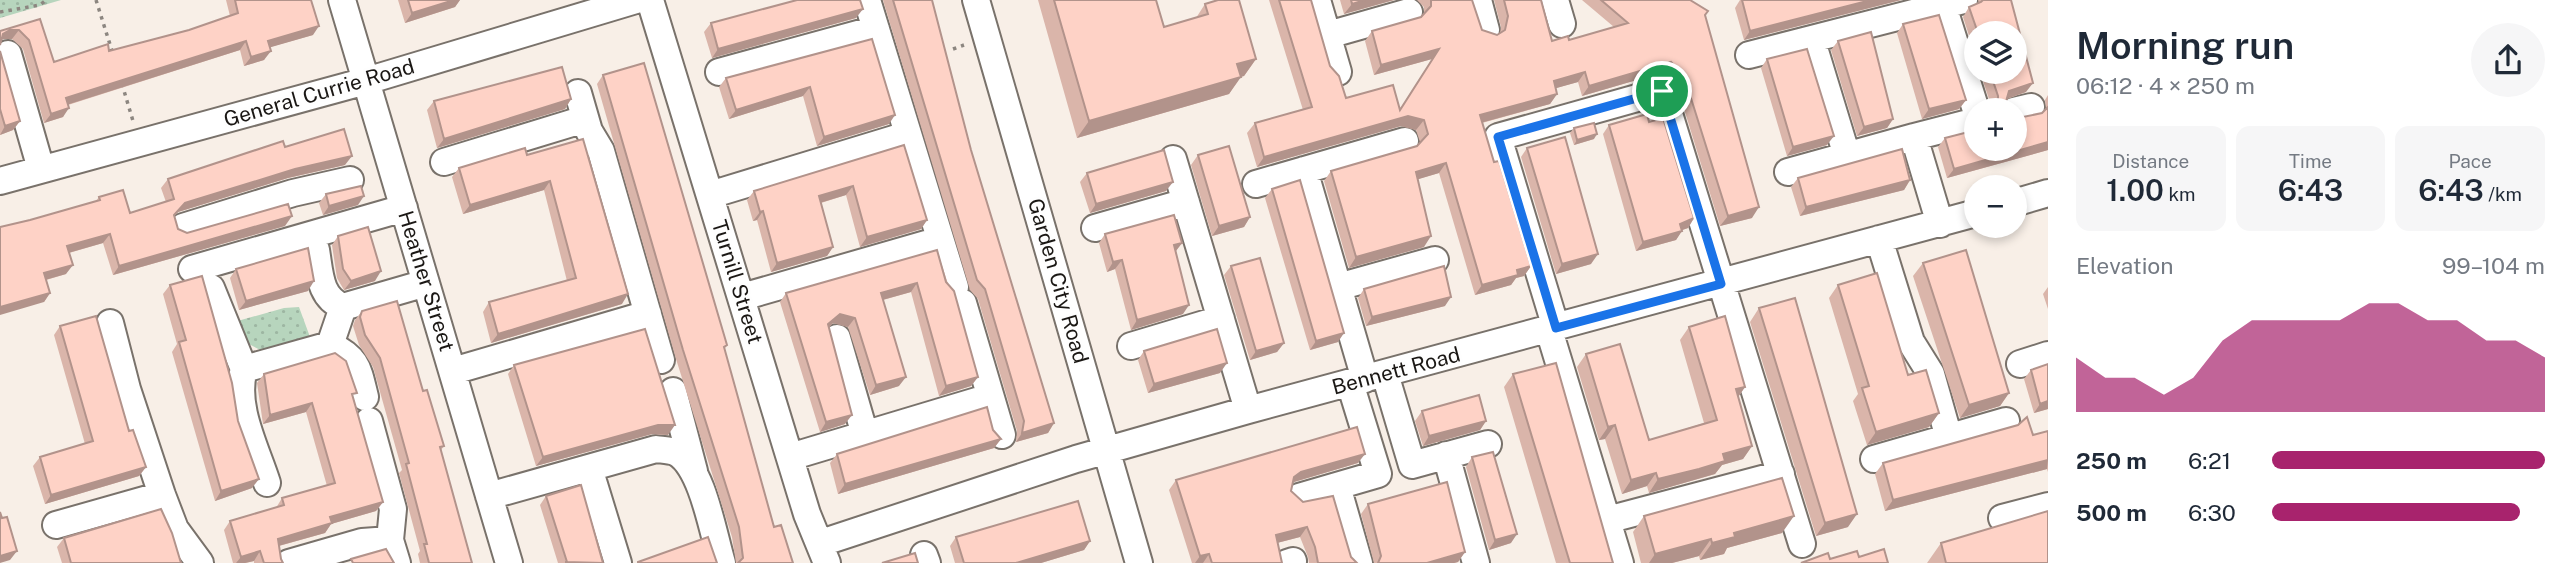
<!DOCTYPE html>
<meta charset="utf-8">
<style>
:root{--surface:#fff;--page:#f6f6f7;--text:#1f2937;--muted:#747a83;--accent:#a8236d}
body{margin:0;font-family:"Public Sans",sans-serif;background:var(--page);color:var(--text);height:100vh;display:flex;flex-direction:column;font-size:26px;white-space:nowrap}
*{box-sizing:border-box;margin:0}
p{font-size:23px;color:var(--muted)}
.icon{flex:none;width:38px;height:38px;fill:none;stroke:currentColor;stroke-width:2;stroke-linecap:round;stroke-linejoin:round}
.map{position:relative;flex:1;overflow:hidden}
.side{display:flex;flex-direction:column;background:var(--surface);width:525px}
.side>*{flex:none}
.controls{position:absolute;left:1964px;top:21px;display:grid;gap:14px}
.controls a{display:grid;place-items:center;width:63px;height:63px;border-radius:50%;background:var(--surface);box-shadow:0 4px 10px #0003;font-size:35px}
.pin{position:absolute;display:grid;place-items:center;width:60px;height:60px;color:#fff;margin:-30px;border:4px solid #fff;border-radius:50%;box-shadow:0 2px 7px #0007}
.round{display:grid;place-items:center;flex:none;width:74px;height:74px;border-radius:37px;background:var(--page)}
.headline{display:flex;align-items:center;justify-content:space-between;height:119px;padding:0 28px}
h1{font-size:38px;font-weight:600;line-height:52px}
.stats{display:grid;grid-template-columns:repeat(3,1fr);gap:10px;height:119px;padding:7px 28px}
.stats div{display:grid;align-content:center;border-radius:14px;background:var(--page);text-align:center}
.stats b{font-size:30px;font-weight:600}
.stats small{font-size:19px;font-weight:400}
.stats p{font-size:19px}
.chart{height:196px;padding:14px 28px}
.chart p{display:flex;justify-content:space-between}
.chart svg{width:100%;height:126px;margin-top:7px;fill:var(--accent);opacity:.7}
ul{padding:0 28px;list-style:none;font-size:23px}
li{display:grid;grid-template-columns:112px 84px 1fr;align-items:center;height:52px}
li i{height:18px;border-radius:9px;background:var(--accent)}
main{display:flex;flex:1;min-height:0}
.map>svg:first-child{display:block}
</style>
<main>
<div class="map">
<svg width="2048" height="563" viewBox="0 0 2048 563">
<defs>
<pattern id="green-dots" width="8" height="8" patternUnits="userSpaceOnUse" patternTransform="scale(1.75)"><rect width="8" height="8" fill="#b7d5bd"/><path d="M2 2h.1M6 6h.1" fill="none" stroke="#9db6a2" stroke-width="1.8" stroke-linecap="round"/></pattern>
</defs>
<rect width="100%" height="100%" fill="#f8efe7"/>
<path fill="url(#green-dots)" d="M0,0H61L0,18Z
M299,307L310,337L264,352L247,343L234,322L284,308Z"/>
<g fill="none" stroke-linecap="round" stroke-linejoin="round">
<g stroke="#79726b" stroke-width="30">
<path id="minor" d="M342,0L509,563
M650,0L807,514L827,563
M867,0L955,287
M976,0L1139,563
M1317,0L1338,72
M1478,0L1486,30
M1555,0L1562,24
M1943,6L1976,110
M1328,35L1409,12
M1812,41L1847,156
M8,54L41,169
M1749,55L1964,0
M719,72L876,29
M578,93L589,131L601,151L661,360
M2014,111L2031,107
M1173,159L1248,410
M444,162L585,119
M1304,170L1365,379
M1788,172L1914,137
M0,181L366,81L636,0
M1256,184L1405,141
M710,195L907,135
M2014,203L2048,193
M1940,224L1914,137L1976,121
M183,227L293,193L350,180
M1095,228L1186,202
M1879,239L1911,342L1931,374L1949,438
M316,250C320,273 319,297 343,307
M192,269L404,208
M1338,287L1435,260
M211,288L244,369
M742,297L940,240
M963,303L1002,435
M110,323L127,389L162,495L175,529L200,563
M1556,328L1498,137L1662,91L1802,544
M1549,330L1620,563
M837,338L865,435
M330,345C358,358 358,369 365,397
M1131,346L1221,319
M2020,364L2048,355
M453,371L648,314
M1385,374L1412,465L1488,444
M673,391L694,471
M369,421L393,509L390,540L397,563
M1446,455L1476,563
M790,457L990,397
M1874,459L2006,421
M589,468L618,563
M267,483C256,448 233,406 244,369L330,345L343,307L426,283
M1337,486L1359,563
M489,496L656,449C663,450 671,450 677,453C703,469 713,534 722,563
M1299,497L1378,474L1350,383
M2002,518L2048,506
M1607,520L1781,474
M56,525L162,495
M821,543L1076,459L1248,410L1976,213
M924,555L927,563
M289,563L362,542L390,540
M1287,563L1293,561"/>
</g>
<path stroke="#8c8680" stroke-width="3.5" stroke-dasharray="3.5 5" stroke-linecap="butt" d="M96,0L113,54
M0,12L40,5L46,0
M953,49L964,45
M122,84L133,121"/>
<use href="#minor" stroke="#fff" stroke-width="26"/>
</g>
<path fill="#dab5aa" d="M226,0H311L313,35L270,47L264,60L244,66L240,50L68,105L63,117L44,123L23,49L12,39H3L1,40L0,31L40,19L54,62L109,51L189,30L230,16Z
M398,0H460L455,7L405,23Z
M883,0H932L971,150L1054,423L1048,433L1016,442L1017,431L978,299L970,290Z
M1038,0H1156L1164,27L1196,18L1205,4L1256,59L1244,76L1240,77L1229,94L1077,138Z
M1269,0H1311L1330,66L1346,98L1400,109L1432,59L1374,75L1365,41L1372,31L1421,17L1424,14V7L1417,0H1472L1482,30L1497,35L1500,33L1501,27L1494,0H1541L1552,41L1569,40L1614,27L1582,0H1690L1705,15L1752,218L1720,226L1677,86L1664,72L1582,96L1578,82L1556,88L1557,94L1550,104L1482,123L1494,162L1531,266L1524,276L1516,278L1511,285L1475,295L1439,173L1418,179L1424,247L1349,268L1324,181L1331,171L1417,146L1420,142L1416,130L1401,126L1257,167L1247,133L1255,123L1303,110Z
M1340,0H1394L1344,14Z
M1740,0H1901L1744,40L1735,8Z
M1978,0H2011L2026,92L2007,99L2005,105L2008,110H1991V105L1980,72H2014V33H1976V57L1963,17L1969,7L1979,3Z
M856,18L712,58L704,32L711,23Z
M1903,24L1966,100L1959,109L1922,119L1897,33Z
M872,39L889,124L817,146L803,96L729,119L719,87L726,78Z
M1838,41L1893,119L1887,128L1857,136L1831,50Z
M0,51L20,121L13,130L0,135Z
M1767,59L1827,145L1787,156L1761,68Z
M603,75L727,345L724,350L774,527L793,563H736L732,537L676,359L597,84Z
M2048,95V150L1947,178L1938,147L1945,138L2042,113L2046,109L2045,100Z
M571,99L565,109L437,148L427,110L434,101Z
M1649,122L1694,218L1688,228L1682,230L1676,240L1636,251L1603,134L1609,125Z
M1574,128L1594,139L1574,145L1570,133Z
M583,139L622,304L491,343L483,312L489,302L567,281L544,190L463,214L452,177L459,168L527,155Z
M904,145L927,220L921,229L860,247L846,195L821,203L833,247L827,256L771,272L757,220L753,221L747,200L754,191Z
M285,147L345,165L288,178L178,212L174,216L178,229L187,233L285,226L113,275L103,243L69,253L66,274L46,280L50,293L44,302L30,220L96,201L99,197L130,213L166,202L161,188L168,179Z
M1527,148L1591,264L1556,274L1521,157Z
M1198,155L1250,217L1244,227L1212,236L1191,165Z
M1087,173L1166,191L1090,213L1080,182Z
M1798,178L1910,180L1904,190L1800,216L1791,187Z
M1272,189L1338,342L1310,350L1265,198Z
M326,194L358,205L323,215L319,203Z
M1105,234L1182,243L1176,251L1183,314L1131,330L1115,269L1107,272L1099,243Z
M338,236L375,281L344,290L337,278L332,245Z
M937,250L978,377L971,386L939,396L911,292L883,300L899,386L870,395L848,327L833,323L829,327L845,424L820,432L780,302L786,293Z
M1923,263L2009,393L2000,406L1960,418L1913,276Z
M1231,266L1284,343L1277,352L1250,360L1224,275Z
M236,269L308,291L239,310L230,278Z
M170,285L238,421L252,488L215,501L172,352L177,344L163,294Z
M1838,285L1908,375L1939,413L1929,427L1867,445L1853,401L1858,394L1829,298Z
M2048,287V309L2043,294Z
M1364,289L1445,306L1366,326L1358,298Z
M1759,308L1848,527L1816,536L1750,322Z
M362,311L423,391L444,446L441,450L472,563H420L418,554L420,551L399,473L402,470L373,367L359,345L353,326L355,320Z
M60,326L129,431L146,467L139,476L45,504L33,466L40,457L85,444L54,335Z
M1689,327L1745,387L1738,397L1752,446L1743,459L1722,465L1715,474L1649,493L1647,486L1622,494L1605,439L1599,440L1577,367L1586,354L1649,440L1704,423L1680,340Z
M1144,351L1220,373L1148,393L1138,360Z
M2048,364V409L2034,413L2024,379L2031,370Z
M514,365L668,435L652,434L536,466L508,374Z
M264,374L353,398L383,502L376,511L331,524L325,533L279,546L281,559L283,563H254V561L245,563H233L224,530L230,521L276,508L282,498L327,486L306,412L263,424L257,383Z
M1513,374L1613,563H1556L1504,387Z
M1422,411L1486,421L1480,430L1423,446L1415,421Z
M993,430L1001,439L994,448L838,494L830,463L837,454Z
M2048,431V472L2047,469L1885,511L1875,474L1883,463L2033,435Z
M1472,457L1511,543L1489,550L1466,467Z
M1358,463L1294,482L1293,483L1291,491L1357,563H1309L1308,557L1300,537L1277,543L1282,563H1192L1169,490L1176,480Z
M546,496L603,563H558L540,505Z
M1368,504L1465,552L1458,562L1454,563H1374L1361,514Z
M1644,516L1782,533L1727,548L1724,554L1700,560L1699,556L1672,563H1641L1633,532Z
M956,537L1090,541L1084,550L1041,563H955L950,546Z
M64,538L181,563H62L57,547Z
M1941,543L2048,563H1927Z"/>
<path fill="#b2938b" d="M454,0H460L455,7L405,23L412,13Z
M1365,0H1394L1344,14L1352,4Z
M1871,0H1901L1744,40L1750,31Z
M863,9L856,18L712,58L718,49Z
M319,26L313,35L261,50L268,41Z
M10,30H19L12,39H3L0,41L3,34Z
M246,41L240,50L60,107L66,98Z
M1439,49L1432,59L1374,75L1381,65Z
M271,51L264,60L244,66L251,57Z
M1256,59L1244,76L1225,81L1237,64Z
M1671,62L1664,72L1582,96L1589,86Z
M1585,72L1578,82L1546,91L1554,81Z
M1241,77L1229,94L1077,138L1089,121Z
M2033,83L2026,92L2003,100L2009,91Z
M810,87L803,96L729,119L736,110Z
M1557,94L1550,104L1473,125L1480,115Z
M571,99L565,109L437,148L444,139Z
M1966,100L1959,109L1922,119L1929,109Z
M69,108L63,117L44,123L51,114Z
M895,115L889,124L817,146L824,137Z
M1408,116L1424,120L1416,130L1401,126L1257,167L1264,157Z
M1893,119L1887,128L1857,136L1864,127Z
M20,121L13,130L0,135L5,126Z
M1597,134L1594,139L1574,145L1577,140Z
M1834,136L1827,145L1787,156L1793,147Z
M2048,142V150L1947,178L1954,169Z
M352,156L345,165L288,178L178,212L168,224L185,203L295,169Z
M1446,163L1439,173L1409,182L1416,172Z
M1910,180L1904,190L1800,216L1806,207Z
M550,181L544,190L463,214L470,205Z
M1173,182L1166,191L1090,213L1096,204Z
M853,186L846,195L813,205L819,196Z
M364,196L358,205L323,215L329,206Z
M1759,207L1752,218L1720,226L1728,216Z
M763,211L757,220L753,221L760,212Z
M292,216L285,226L113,275L119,266Z
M1250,217L1244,227L1212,236L1219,226Z
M1694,218L1688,228L1674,233L1680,224Z
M927,220L921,229L860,247L867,237Z
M1682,231L1676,240L1636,251L1643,242Z
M110,234L103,243L61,255L67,246Z
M1431,236L1424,247L1349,268L1356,257Z
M1182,243L1175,252L1174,245Z
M833,247L827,256L771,272L777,263Z
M1598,254L1591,264L1556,274L1562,264Z
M1122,260L1115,269L1107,272L1113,262Z
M73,265L66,274L38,282L44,273Z
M1531,266L1524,276L1516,278L1511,285L1475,295L1482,285L1517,270Z
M381,271L375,281L344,290L351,281Z
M314,281L308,291L239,310L246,301Z
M917,283L911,292L875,302L881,293Z
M50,293L44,302L0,315V307Z
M628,294L622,304L491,343L498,334Z
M1451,297L1445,306L1366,326L1372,317Z
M1189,305L1183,314L1131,330L1137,320Z
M840,314L855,318L848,327L833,323L822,334L828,324Z
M1344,333L1338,342L1310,350L1316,341Z
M1284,343L1277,352L1250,360L1256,351Z
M1227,363L1220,373L1148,393L1154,384Z
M906,377L899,386L870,395L876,385Z
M978,377L971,386L939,396L946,386Z
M1745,387L1736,400V389Z
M2009,393L2000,406L1960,418L1969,405Z
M2048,401V409L2034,413L2040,404Z
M312,403L306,412L263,424L270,415Z
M1939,413L1929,427L1867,445L1876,432Z
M852,415L845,424L820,432L826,422Z
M1486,421L1480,430L1423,446L1429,436Z
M1054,423L1048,433L1016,442L1022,433Z
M658,425H675L668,435L652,434L536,466L543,457Z
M1615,425L1605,439L1599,440L1608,427Z
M1001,439L994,448L838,494L845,484Z
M1752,446L1743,459L1722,465L1715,474L1649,493L1658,479L1723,454Z
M1365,454L1358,463L1294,482L1287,487L1294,477L1301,472Z
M2048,460L2047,469L1885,511L1893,500Z
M146,467L139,476L45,504L51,495Z
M1656,473L1647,486L1622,494L1631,480Z
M259,479L252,488L215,501L221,491Z
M383,502L376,511L331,524L325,533L271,548L278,539L330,517Z
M1857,514L1848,527L1816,536L1825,523Z
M1794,516L1782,533L1727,548L1724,554L1700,560L1712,543L1734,533Z
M1307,527L1300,537L1269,545L1276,535Z
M1517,534L1511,543L1489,550L1495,540Z
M1711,539L1699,556L1672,563H1649L1655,554Z
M1090,541L1084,550L1041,563H1016Z
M17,551L10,560L0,563V556Z
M260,551L254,561L245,563H236L241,557Z
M1465,552L1458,562L1454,563H1427Z
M1209,554L1203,563H1195L1200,556Z"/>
<path fill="#fed2c6" stroke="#b2938b" stroke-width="2" d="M235,0H311L319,26L268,41L271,51L251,57L246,41L66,98L69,108L51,114L29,40L19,30H10L3,34L0,45V31L40,19L54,62L108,44L109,51L189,30L238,13Z
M408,0H454L412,13Z
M797,0H860L863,9L718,49L711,23Z
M893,0H932L971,150L1054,423L1022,433L1024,421L985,289L977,280Z
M1054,0H1156L1164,27L1208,14L1205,4L1218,0H1239L1256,59L1237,64L1241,77L1089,121Z
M1279,0H1311L1330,66L1339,76L1346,98L1393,85L1400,110L1439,49L1381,65L1372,31L1421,17L1431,6V0H1472L1482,30L1497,35L1505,30L1508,16L1504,0H1541L1552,41L1568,36L1569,40L1628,23L1601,0H1690L1708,11L1705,15L1759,207L1728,216L1684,76L1671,62L1589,86L1585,72L1554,81L1557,94L1480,115L1494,162L1499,161L1531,266L1517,270L1518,275L1482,285L1446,163L1416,172L1431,236L1356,257L1331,171L1417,146L1428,134L1424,120L1408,116L1264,157L1255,123L1312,107Z
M1351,0H1365L1352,4Z
M1742,0H1871L1750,31Z
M1983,0H2011L2033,83L2009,91L2005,105L2008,110H1998V96L1990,72H2014V33H1978L1969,7L1981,2Z
M1939,15L1966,100L1929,109L1903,24Z
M1871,32L1893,119L1864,127L1838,41Z
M872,39L895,115L824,137L810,87L736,110L726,78Z
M1807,49L1834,136L1793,147L1767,59Z
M0,51L20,121L5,126L0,109Z
M644,63L727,345L724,347L774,527L781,525L793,563H738L743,558L739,527L683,350L603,75Z
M562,67L571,99L444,139L434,101Z
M2048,107V142L1954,169L1945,138L1976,130V149H2014V114L2023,117L2042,113Z
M1647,114L1649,122L1663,118L1694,218L1680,224L1682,231L1643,242L1609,125Z
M1594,123L1597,134L1577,140L1574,128Z
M344,129L352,156L295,169L185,203L174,215L178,229L187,233L288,204L292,216L119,266L110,234L67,246L73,265L44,273L50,293L0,307V227L30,220L100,200L99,197L123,190L130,213L174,199L168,179L283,141L285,147Z
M1565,137L1598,254L1562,264L1527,148Z
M583,139L628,294L498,334L489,302L576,278L550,181L470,205L459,168L525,148L527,155Z
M904,145L927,220L867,237L853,186L819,196L833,247L777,263L763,211L760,212L754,191Z
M1229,146L1250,217L1219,226L1198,155Z
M1902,149L1910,180L1806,207L1798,178Z
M1164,150L1173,182L1096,204L1087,173Z
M1300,180L1344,333L1316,341L1272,189Z
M361,186L364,196L329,206L326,194Z
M1174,215L1182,243L1174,245L1189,305L1137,320L1122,260L1113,262L1105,234Z
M368,227L381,271L351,281L343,269L338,236Z
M308,248L314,281L246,301L236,269Z
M937,250L946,282L954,291L978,377L946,386L917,283L881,293L906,377L876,385L855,318L840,314L828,324L852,415L826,422L786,293Z
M1966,250L2009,393L1969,405L1923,263Z
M1260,258L1284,343L1256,351L1231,266Z
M1444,266L1451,297L1372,317L1364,289Z
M1877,273L1908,375L1926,370L1939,413L1876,432L1862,388L1869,386L1838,285Z
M202,276L232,383L238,421L259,479L221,491L179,342L186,340L170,285Z
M1795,298L1857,514L1825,523L1759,308Z
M397,301L423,391L427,390L444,446L440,447L472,563H429L424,544H427L406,464L409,463L380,358L365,335L360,317L362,311Z
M96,316L129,431L133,430L146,467L51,495L40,457L93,441L60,326Z
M1725,316L1745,387L1736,389L1752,446L1723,454L1725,461L1699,469L1658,479L1656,473L1631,480L1615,425L1608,427L1586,354L1620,344L1649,440L1717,420L1689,327Z
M645,329L675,425H658L543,457L514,365Z
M1217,329L1227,363L1154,384L1144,351Z
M335,353L346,361L357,393L352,394L383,502L330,517L332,523L278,539L281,559L283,563H264L260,551L241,557L230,521L284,505L282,498L335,483L312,403L270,415L264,374Z
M1556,363L1613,563H1570L1513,374Z
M2048,364V401L2040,404L2031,370Z
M1479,395L1486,421L1429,436L1422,411Z
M987,407L993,430L1001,439L845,484L837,454Z
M2027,417L2033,435L2048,431V460L1893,500L1883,463L2018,425Z
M1357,427L1365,454L1301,472L1294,477L1291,491L1303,502L1333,496L1351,557L1357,563H1318L1315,547L1307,527L1276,535L1282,563H1212L1209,554L1200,556L1176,480Z
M1493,452L1517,534L1495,540L1472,457Z
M1782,478L1794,516L1734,533L1735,537L1712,543L1711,539L1655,554L1644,516Z
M1447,482L1465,552L1427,563H1378L1381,556L1368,504Z
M581,485L603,563L565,562H567L546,496Z
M1078,501L1090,541L1016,563H964L956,537Z
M161,509L172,533L181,563H71L64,538Z
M2048,511V563H1946L1941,543Z
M0,512L2,518L7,517L17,551L0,556Z
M708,537L717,563H638V562Z
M386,549L394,563H353L351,559Z
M1884,549L1888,563H1801L1828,553L1830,559L1857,551L1859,557Z
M915,553L918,563H882Z"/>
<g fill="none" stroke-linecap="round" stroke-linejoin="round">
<g stroke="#fff" stroke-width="14">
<path id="route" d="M1662,91L1721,284L1556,328L1498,137Z"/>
</g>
<use href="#route" stroke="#1a73e8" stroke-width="9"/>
</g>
<g text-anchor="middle" stroke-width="6" stroke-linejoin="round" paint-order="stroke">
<g font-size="21" fill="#1a1714" stroke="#fefefe">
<text transform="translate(319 93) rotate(-16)" y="7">General Currie Road</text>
<text transform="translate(426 281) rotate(73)" y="7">Heather Street</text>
<text transform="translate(1058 281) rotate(74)" y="7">Garden City Road</text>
<text transform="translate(737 282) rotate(73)" y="7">Turnill Street</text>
<text transform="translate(1396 371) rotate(-15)" y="7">Bennett Road</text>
</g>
</g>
</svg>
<div class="controls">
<a><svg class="icon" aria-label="layers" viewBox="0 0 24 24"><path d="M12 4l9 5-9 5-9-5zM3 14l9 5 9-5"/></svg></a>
<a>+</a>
<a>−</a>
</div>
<div class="pin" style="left:1662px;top:91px;background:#1e9e55"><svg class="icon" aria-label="arrive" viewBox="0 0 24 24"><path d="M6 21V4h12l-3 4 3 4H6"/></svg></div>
</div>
<section class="side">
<div class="headline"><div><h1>Morning run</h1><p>06:12 · 4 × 250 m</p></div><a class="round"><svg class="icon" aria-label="share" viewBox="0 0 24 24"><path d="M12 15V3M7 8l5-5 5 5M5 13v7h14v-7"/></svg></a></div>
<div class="stats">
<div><p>Distance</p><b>1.00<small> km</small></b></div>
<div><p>Time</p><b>6:43</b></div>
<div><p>Pace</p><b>6:43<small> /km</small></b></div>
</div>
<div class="chart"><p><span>Elevation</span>99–104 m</p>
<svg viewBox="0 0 160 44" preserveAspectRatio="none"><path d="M0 44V25L10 32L20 32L30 38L40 32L50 19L60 12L70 12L80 12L90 12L100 6L110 6L120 12L130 12L140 19L150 19L160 25V44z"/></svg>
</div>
<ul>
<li><b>250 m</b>6:21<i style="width:100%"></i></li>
<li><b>500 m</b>6:30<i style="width:91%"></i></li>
</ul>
</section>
</main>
